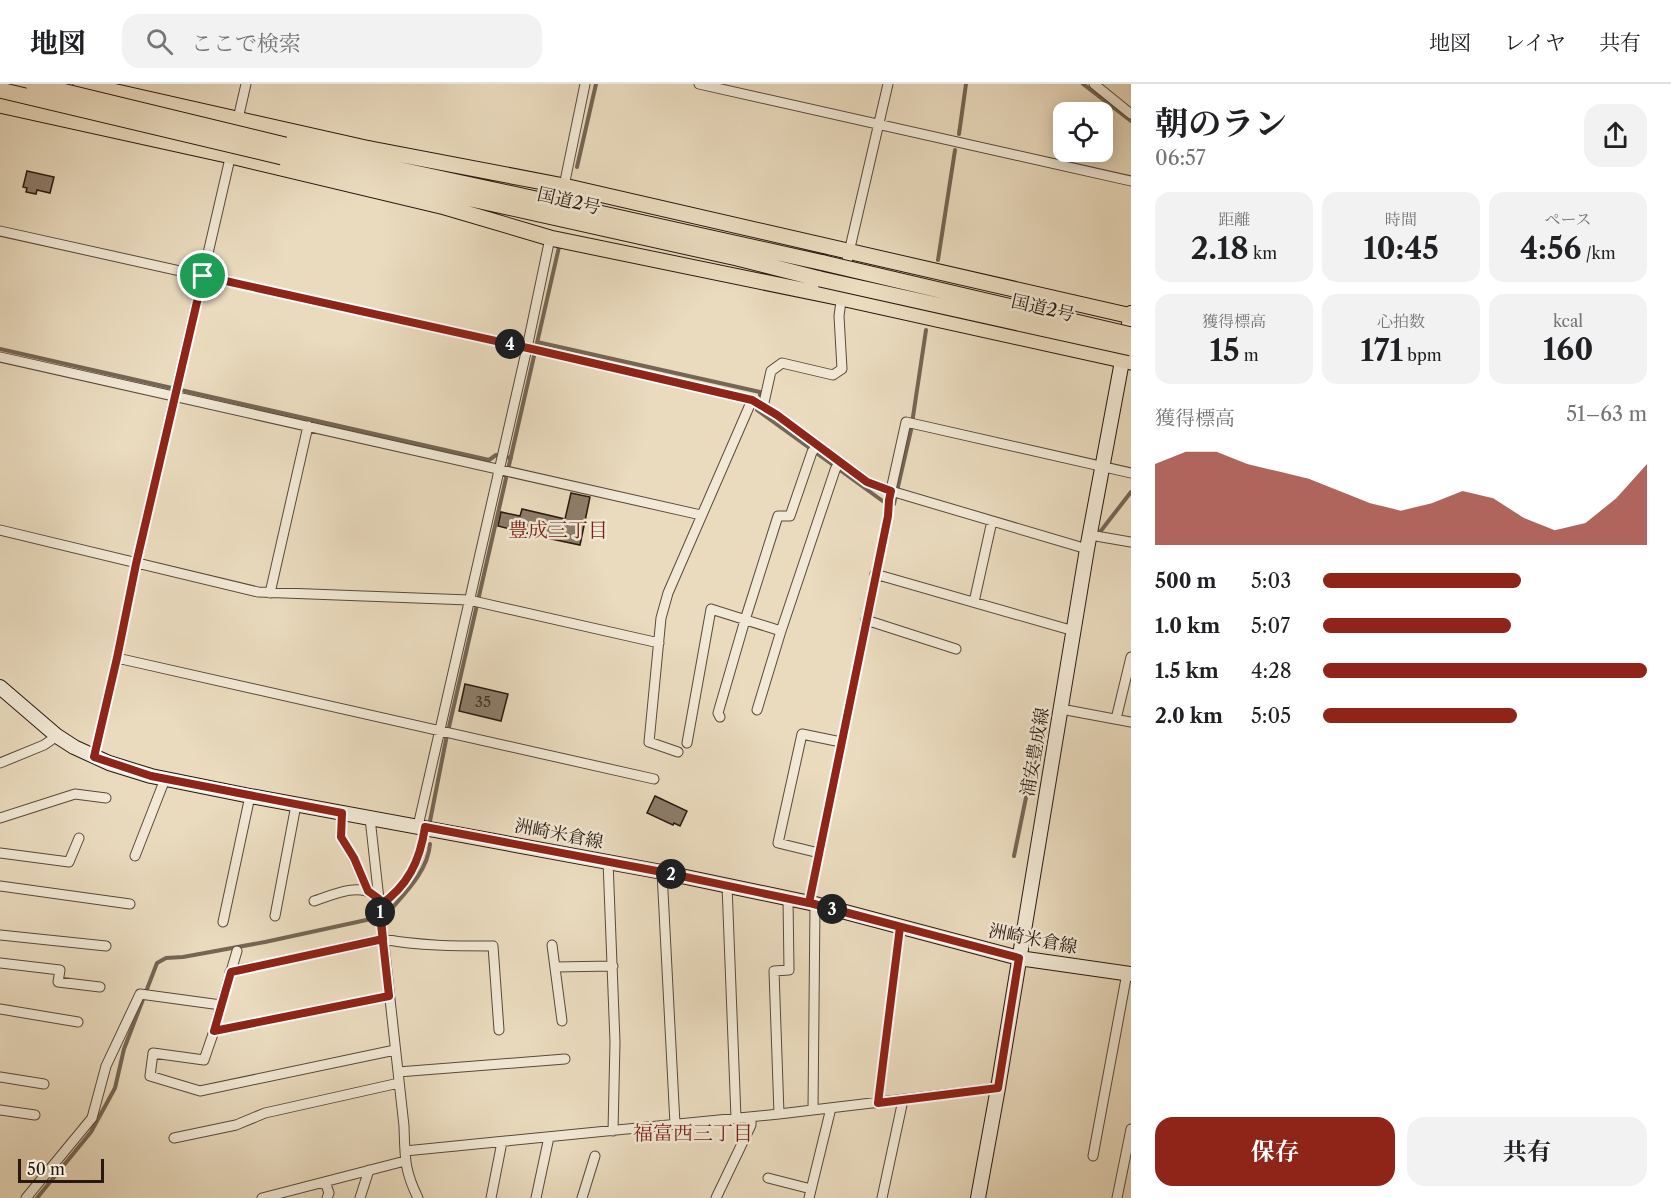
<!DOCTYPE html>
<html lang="ja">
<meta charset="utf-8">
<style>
:root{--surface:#fff;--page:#f2f2f2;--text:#202124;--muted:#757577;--line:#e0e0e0;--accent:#8f2418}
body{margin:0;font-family:"Libre Caslon Text","Noto Serif JP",serif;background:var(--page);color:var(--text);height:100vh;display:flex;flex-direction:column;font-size:22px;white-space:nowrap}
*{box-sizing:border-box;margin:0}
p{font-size:20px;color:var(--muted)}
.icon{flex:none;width:33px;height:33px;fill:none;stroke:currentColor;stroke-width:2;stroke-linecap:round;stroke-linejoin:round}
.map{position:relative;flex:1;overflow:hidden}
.sheet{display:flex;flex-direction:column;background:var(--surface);width:540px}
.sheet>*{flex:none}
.buttons{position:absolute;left:1053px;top:18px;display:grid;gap:12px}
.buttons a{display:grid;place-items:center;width:60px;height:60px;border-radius:12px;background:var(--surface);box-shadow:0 3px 15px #0003;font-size:30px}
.scale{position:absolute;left:18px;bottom:15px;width:86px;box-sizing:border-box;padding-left:6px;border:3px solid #28180f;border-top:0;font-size:16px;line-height:21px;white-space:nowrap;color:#28180f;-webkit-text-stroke:4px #f1e8d5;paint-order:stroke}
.pin{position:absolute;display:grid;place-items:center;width:51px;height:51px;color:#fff;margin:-26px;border:3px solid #fff;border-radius:50%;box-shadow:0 2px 6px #0007}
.km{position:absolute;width:30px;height:30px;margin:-15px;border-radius:50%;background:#222;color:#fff;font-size:16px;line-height:30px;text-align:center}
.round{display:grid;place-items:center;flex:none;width:63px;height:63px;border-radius:18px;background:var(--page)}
.headline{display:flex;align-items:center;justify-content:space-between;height:102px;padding:0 24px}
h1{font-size:33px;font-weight:700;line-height:45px}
.figures{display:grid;grid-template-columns:repeat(3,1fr);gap:9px;height:102px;padding:6px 24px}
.figures div{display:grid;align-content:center;border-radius:15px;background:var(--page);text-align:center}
.figures b{font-size:30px;font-weight:700}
.figures small{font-size:16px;font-weight:400}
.figures p{font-size:16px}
.chart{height:168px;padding:12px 24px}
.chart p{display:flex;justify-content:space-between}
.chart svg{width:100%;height:108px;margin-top:6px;fill:var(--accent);opacity:.7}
.primary-button{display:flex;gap:12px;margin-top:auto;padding:12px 24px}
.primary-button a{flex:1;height:69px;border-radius:18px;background:var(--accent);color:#fff;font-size:24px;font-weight:700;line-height:69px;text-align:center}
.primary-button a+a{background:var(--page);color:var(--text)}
ul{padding:0 24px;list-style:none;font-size:20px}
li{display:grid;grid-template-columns:96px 72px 1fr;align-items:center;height:45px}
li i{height:15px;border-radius:8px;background:var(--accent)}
header{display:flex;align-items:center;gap:36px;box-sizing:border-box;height:84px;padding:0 30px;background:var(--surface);border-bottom:2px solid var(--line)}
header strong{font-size:28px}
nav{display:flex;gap:33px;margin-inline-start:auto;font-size:21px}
.search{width:420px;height:54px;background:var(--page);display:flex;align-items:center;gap:15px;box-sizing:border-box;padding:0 21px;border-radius:18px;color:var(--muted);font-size:22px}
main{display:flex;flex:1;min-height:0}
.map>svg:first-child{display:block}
</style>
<header>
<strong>地図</strong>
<div class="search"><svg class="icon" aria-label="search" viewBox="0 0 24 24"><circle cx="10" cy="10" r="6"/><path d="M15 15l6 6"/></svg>ここで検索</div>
<nav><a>地図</a><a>レイヤ</a><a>共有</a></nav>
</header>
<main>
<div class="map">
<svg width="1131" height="1114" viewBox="0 0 1131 1114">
<rect width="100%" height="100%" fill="#eadbbe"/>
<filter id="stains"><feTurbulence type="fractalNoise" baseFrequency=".00333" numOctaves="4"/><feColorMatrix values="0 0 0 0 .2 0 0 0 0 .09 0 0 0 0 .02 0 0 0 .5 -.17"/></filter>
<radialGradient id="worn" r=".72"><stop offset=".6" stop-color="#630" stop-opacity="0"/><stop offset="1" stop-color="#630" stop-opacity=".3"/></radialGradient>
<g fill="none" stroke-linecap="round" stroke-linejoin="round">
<path stroke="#756554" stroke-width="4" d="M1083,0L1131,37
M959,50L966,0
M577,83L596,0
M938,176L955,66
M537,258L760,308V311
M0,265L489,376L496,371L511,374
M757,324V326L884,418L894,420L911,346L926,246
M1100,448L1131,408
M430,737L446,656L559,163
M1014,772L1030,694L1043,645
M390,825L393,823C409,805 428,785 430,760
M37,1114L91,1048L115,1004L124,965L157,879L166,874L183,873L265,858L371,835"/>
</g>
<path fill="#8d7d6a" stroke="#28180f" stroke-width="1.5" d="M27,87L54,93L50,109L37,106L36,110L26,108L27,104L23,103Z
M571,409L590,413L580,461L542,453L498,442L501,428L520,432L522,425L565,435Z
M465,600L508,610L501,637L459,627Z
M655,712L687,727L680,742L674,739L673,741L647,729Z"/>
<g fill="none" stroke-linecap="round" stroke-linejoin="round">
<g stroke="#58493b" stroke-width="11">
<path id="minor" d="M699,0L1131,97
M1094,0L1131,30
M237,39L246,0
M564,102L585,0
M0,147L532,265L752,316L777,331L867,398L891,407L1087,465
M845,188L849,168L888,0
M0,273L701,431
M763,323L771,287L782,279L833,291L842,285L839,232L842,210
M0,446L258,508L469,516L659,559
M1090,451L1131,458
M875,490L1074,547
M270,509L308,342
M974,518L992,437
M866,536L956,565
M117,574L654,695
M1061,625L1131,638
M757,626L781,547L835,386L839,378
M720,633L718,629L745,536L778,432H790L812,368L817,362
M1116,635L1131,573
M687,659L711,525L781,547
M678,668L649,658L661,534L668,509L752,316
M94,673L117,574L136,480L231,70
M0,679L44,661L57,652
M342,729L341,753L354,775L368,807
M0,734L75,710L106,714
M370,734L404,1042C405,1073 404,1086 418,1114
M418,742L527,264L550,154
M0,769L69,778L79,754
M819,769L778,759L802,650L841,658
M135,772L165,695
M608,777L615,958L613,1047
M662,788L675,1040
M727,801L736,1034
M0,802L130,820
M314,817C330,812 357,799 372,810
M809,819L888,432L889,415L906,338L1131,389
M379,822C409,802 420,778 425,743
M275,832L296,721
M223,838L250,712
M0,851L106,862
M552,861L562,937
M0,879L60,886L58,898L100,903
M555,883L613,882
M230,888L383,855C419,862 456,862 493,862L499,946
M221,921L237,867
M0,925L78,938
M214,947L204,976L153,969L150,992L200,1007L395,966
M398,988L565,975
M0,993L44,1000
M878,1019L900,843
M0,1026L35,1031
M813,1026L815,820
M779,1030L774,887L789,886L788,814
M174,1054L236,1041L265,1029L399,999
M405,1067L779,1030L998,1004
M1093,1072L1127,889
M768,1094L811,1105
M325,1098L329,1109L327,1114
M26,1114L92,1034L106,982L140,910L221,921L214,947L389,912
M262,1114L405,1077
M360,1114L369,1086
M491,1114L502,1058
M536,1114L549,1053
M582,1114L595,1072
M716,1114L751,1041V1033
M809,1114L831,1024
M882,1114L903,1016
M1117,1114L1131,1045"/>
</g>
<g stroke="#28180f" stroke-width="16">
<path id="secondary" d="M0,603L57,652L74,663L109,679L151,692L250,712L662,788L815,820L1019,874L1131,890
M978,1114L998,1004L1087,465L1131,229"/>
</g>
<g stroke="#28180f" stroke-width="17">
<path id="trunk" d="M81,0L379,67
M0,21L231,72L445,123L550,154L841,214L1131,278
M285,61L536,115L824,179
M371,65L564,102L1131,232
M282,73L737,174L820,195"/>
</g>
<use href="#minor" stroke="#f1e8d5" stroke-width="9"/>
<use href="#secondary" stroke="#f1e8d5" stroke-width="14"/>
<use href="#trunk" stroke="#eadbbe" stroke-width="15"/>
<g stroke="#28180f" stroke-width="17" stroke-linecap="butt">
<path id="trunk-bridge" d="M33,0L285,61
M0,6L282,73
M824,179L1131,251
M820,195L1131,264"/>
</g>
<use href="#trunk-bridge" stroke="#eadbbe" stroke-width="15"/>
</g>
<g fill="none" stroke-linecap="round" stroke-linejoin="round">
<g stroke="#fff" stroke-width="12">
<path id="route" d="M203,192L136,480L117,574L94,673L151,692L342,729L341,753L354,774L368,807L379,815L383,855L231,888L214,947L389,912L379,822C408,802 420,777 425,743L662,788L809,819L900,843L878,1019L998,1004L1019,874L815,820L809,819L888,432L889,416L891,407L867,398L777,331L752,316L532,265L203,192"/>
</g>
<use href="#route" stroke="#8f2418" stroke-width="8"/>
</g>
<g text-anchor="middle" stroke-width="5" stroke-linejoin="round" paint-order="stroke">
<g font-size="15" fill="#413126">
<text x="483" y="623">35</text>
</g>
<g font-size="18" fill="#28180f" stroke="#f1e8d5">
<text transform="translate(569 117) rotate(13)" y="6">国道2号</text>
<text transform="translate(1043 224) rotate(13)" y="6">国道2号</text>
<text transform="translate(1035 668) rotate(-80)" y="6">浦安豊成線</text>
<text transform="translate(559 750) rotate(11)" y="6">洲崎米倉線</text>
<text transform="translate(1033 855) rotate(11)" y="6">洲崎米倉線</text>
</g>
<g font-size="20" fill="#7a1f14" stroke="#f1e8d5">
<text x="558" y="453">豊成三丁目</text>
<text x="693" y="1056">福富西三丁目</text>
</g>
</g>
<rect width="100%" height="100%" filter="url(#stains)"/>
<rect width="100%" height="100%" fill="url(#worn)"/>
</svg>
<div class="buttons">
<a><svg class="icon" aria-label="locate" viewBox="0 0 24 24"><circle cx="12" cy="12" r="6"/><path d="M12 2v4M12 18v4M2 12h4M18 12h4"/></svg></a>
</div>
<div class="scale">50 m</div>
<div class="pin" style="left:203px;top:192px;background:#1e9e55"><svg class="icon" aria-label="arrive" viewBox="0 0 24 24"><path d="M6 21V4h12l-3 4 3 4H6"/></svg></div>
<b class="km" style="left:380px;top:828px">1</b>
<b class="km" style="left:671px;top:790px">2</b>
<b class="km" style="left:832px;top:825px">3</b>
<b class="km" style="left:510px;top:260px">4</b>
</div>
<section class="sheet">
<div class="headline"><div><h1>朝のラン</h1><p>06:57</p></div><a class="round"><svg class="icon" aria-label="share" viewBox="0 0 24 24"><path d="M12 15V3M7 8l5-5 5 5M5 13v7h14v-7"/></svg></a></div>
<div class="figures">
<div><p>距離</p><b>2.18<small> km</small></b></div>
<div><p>時間</p><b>10:45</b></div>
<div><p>ペース</p><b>4:56<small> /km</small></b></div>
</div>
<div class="figures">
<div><p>獲得標高</p><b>15<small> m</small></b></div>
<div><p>心拍数</p><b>171<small> bpm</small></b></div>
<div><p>kcal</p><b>160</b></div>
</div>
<div class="chart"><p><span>獲得標高</span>51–63 m</p>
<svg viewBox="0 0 160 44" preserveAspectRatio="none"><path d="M0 44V11L10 6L20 6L30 11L40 14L50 17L60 22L70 27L80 30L90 27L100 22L110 25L120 33L130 38L140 35L150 25L160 11V44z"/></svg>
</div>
<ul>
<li><b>500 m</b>5:03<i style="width:61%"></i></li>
<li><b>1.0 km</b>5:07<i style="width:58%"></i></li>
<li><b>1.5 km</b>4:28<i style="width:100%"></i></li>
<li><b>2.0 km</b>5:05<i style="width:60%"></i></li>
</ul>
<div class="primary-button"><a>保存</a><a>共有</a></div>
</section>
</main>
